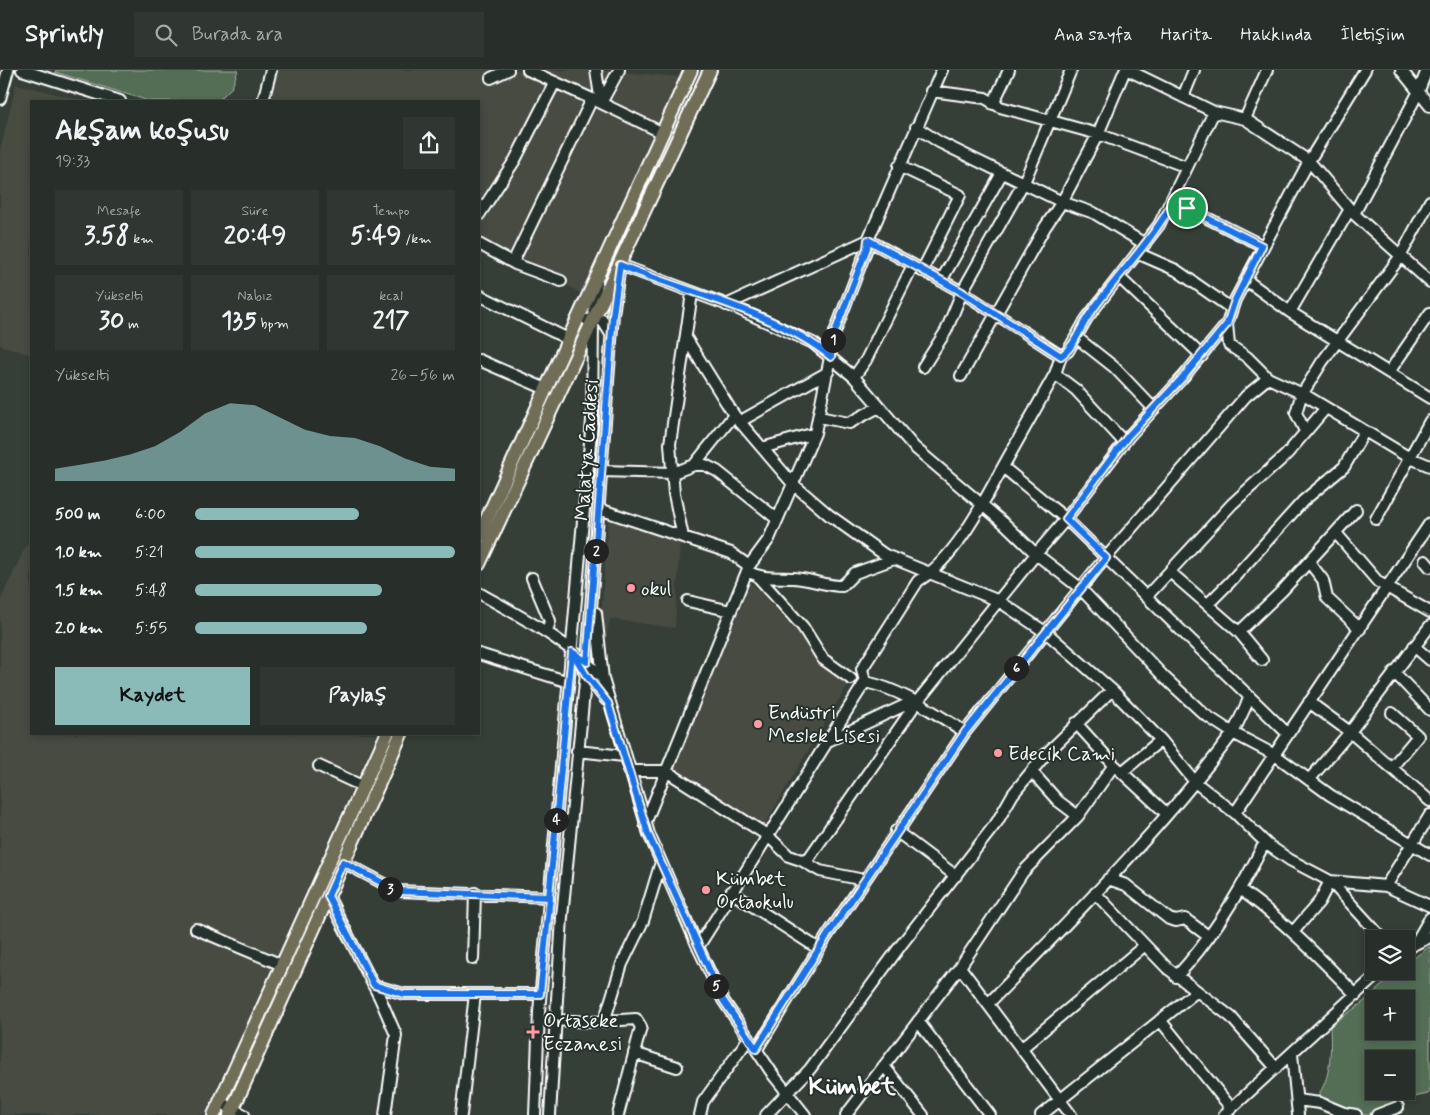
<!DOCTYPE html>
<html lang="tr">
<meta charset="utf-8">
<style>
:root{--surface:#282e29;--page:#303631;--text:#f1f3f6;--muted:#a5a8a8;--line:#444a46;--accent:#8bbbb9}
body{margin:0;font-family:Mynerve,sans-serif;background:var(--page);color:var(--text);height:100vh;display:flex;flex-direction:column;font-size:19px;white-space:nowrap}
*{box-sizing:border-box;margin:0}
p{font-size:16px;color:var(--muted)}
.icon{flex:none;width:28px;height:28px;fill:none;stroke:currentColor;stroke-width:2;stroke-linecap:round;stroke-linejoin:round}
.map{position:relative;flex:1;overflow:hidden}
.side{position:absolute;left:30px;top:30px;width:450px;height:635px;display:flex;flex-direction:column;background:var(--surface);border-radius:0px;box-shadow:0 2px 8px #0003,0 0 0 1px var(--line)}
.side>*{flex:none}
.buttons{position:absolute;left:1365px;top:860px;display:grid;gap:10px}
.buttons a{display:grid;place-items:center;width:50px;height:50px;border-radius:0px;background:var(--surface);box-shadow:0 2px 8px #0003,0 0 0 1px var(--line);font-size:25px}
.pin{position:absolute;display:grid;place-items:center;width:42px;height:42px;color:#fff;margin:-21px;border:2px solid #fff;border-radius:50%;box-shadow:0 1px 5px #0007}
.km{position:absolute;width:25px;height:25px;margin:-12px;border-radius:50%;background:#222;color:#fff;font-size:14px;line-height:25px;text-align:center}
.round{display:grid;place-items:center;flex:none;width:52px;height:52px;border-radius:0px;background:var(--page)}
.overview{display:flex;align-items:center;justify-content:space-between;height:85px;padding:0 25px}
h1{font-size:28px;font-weight:700;line-height:38px}
.metrics{display:grid;grid-template-columns:repeat(3,1fr);gap:8px;height:85px;padding:5px 25px}
.metrics div{display:grid;align-content:center;border-radius:0px;background:var(--page);text-align:center}
.metrics b{font-size:25px;font-weight:700}
.metrics small{font-size:14px;font-weight:400}
.metrics p{font-size:14px}
.chart{height:140px;padding:10px 25px}
.chart p{display:flex;justify-content:space-between}
.chart svg{width:100%;height:90px;margin-top:5px;fill:var(--accent);opacity:.7}
.action{display:flex;gap:10px;margin-top:auto;padding:10px 25px}
.action a{flex:1;height:58px;border-radius:0px;background:var(--accent);color:#111;font-size:20px;font-weight:700;line-height:58px;text-align:center}
.action a+a{background:var(--page);color:var(--text)}
ul{padding:0 25px;list-style:none;font-size:16px}
li{display:grid;grid-template-columns:80px 60px 1fr;align-items:center;height:38px}
li i{height:12px;border-radius:6px;background:var(--accent)}
header{display:flex;align-items:center;gap:30px;box-sizing:border-box;height:70px;padding:0 25px;background:var(--surface);border-bottom:1px solid var(--line)}
header strong{font-size:24px}
nav{display:flex;gap:28px;margin-inline-start:auto;font-size:18px}
.search{width:350px;height:45px;background:var(--page);display:flex;align-items:center;gap:12px;box-sizing:border-box;padding:0 18px;border-radius:0px;color:var(--muted);font-size:19px}
.map>svg:first-child{display:block}
</style>
<header>
<strong>Sprintly</strong>
<div class="search"><svg class="icon" aria-label="search" viewBox="0 0 24 24"><circle cx="10" cy="10" r="6"/><path d="M15 15l6 6"/></svg>Burada ara</div>
<nav><a>Ana sayfa</a><a>Harita</a><a>Hakkında</a><a>İletişim</a></nav>
</header>
<div class="map">
<svg width="1430" height="1045" viewBox="0 0 1430 1045">
<rect width="100%" height="100%" fill="#353e37"/>
<filter id="ink" filterUnits="userSpaceOnUse"><feTurbulence type="fractalNoise" baseFrequency=".02" numOctaves="2"/><feDisplacementMap in="SourceGraphic" scale="10" xChannelSelector="R" yChannelSelector="G"/><feConvolveMatrix kernelMatrix="1 2 1 2 8 2 1 2 1" color-interpolation-filters="sRGB"/></filter>
<g filter="url(#ink)">
<path fill="#474b43" d="M271,0H596L682,7L580,223L561,211L479,174V31H263Z
M16,14L85,31H31V285L0,275V81Z
M608,450L680,472L675,558L610,549L606,570L601,547Z
M31,465V664H377L205,1045H0V531Z
M751,513L808,572L853,606L763,757L672,699Z"/>
<path fill="#536e54" stroke="#a9b6aa" fill-rule="evenodd" d="M56,0H238L232,17L218,31H149L55,2Z
M1430,876V1021L1428,1024L1400,1030L1372,1045H1358L1316,1029C1332,1006 1331,983 1330,956L1362,933L1398,901H1406V894ZM1374,929H1406V961H1374ZM1374,989H1406V1021H1374Z"/>
<g fill="none" stroke-linecap="round" stroke-linejoin="round">
<g stroke="#fff" stroke-width="14">
<path id="minor" d="M22,0L120,31
M528,0L601,33L619,0
M596,0L601,33L663,63
M1128,0L1214,42L1245,49L1309,91L1354,144L1430,212
M1365,0L1309,91L1235,230L1227,254L1229,275L1247,287L1268,308L1305,325L1408,387L1430,396
M1401,0L1430,36
M491,8L508,0
M931,21L985,28L1000,37L1098,64L1187,97
M1183,27L1194,0
M0,29L8,0
M263,31L271,0
M993,34L1009,0
M1245,49L1267,0
M916,57L939,72L1062,132L1094,143L1145,174
M899,96L960,125L922,201
M1169,137L1187,138L1263,176
M1354,144L1418,23L1427,0
M479,145L515,90L555,12
M479,174L515,194L561,211
M1137,183L1176,200L1232,239
M513,192L592,29
M1119,207L1202,286
M1246,210L1290,242L1430,328
M941,211L1002,103
M479,225L568,269
M726,235L868,170L962,222L1061,286
M1290,242L1350,139
M587,250H602L611,264
M1076,267L1114,297L1154,339
M686,268L734,345L793,414L829,445L885,485L999,531L1048,564L1112,620L1161,670L1196,713L1235,743L1268,775L1290,790L1330,811L1383,869
M479,290L546,319
M923,297L946,261L962,222L1025,110L1071,0
M1389,302L1430,243
M1055,304L1076,320L1124,372
M961,306L1045,157L1062,132L1098,64L1125,0
M854,307L866,290L913,195
M819,347L849,353L879,337
M739,352L828,302
M1305,361L1296,343L1301,326L1322,292L1400,187L1430,131
M762,378L815,363
M694,395L734,345
M1003,397L1066,449L1288,664
M602,401L673,403L694,395H705L717,401L777,449
M599,439L731,483L749,496
M1376,449L1430,351
M1336,463L1378,512L1430,542
M683,467L674,424L670,374L692,223
M1425,491L1430,497
M1309,492L1323,510L1327,528L1360,559
M747,501C763,510 777,507 794,508C811,509 825,516 842,516L855,503L894,489
M1170,502L1239,562L1262,590
M532,508L550,551L547,562
M759,508L803,557L823,589L851,609
M479,523C523,548 569,571 603,609L649,764L698,877L723,930L774,1006L805,1045
M1146,527L1232,434L1286,385L1325,339
M688,531L731,541
M1208,534L1230,512L1303,431L1344,397L1364,362
M596,543L603,609
M1239,562L1282,521L1356,440
M1414,576L1430,590
M479,584L569,612
M584,602L606,630
M1394,602L1430,640
M865,612C901,619 933,642 965,662
M1309,632L1350,662L1430,731
M1076,653L1114,695L1167,744
M828,671L914,631
M577,681L624,686
M319,696L362,716
M1392,697L1418,666L1392,643
M629,701H666L767,765L789,786L801,790L809,788L917,632L1036,484L1066,449L1129,366L1184,306L1227,254
M1032,702L1058,731L1078,746
M1122,702L1161,670
M1309,710L1350,662L1430,556
M1235,743L1430,453
M645,754L749,496L769,469L815,363L835,262L867,178L868,170L942,0
M896,761L956,806
M801,790L820,801L864,810
M343,792L398,821L549,827
M1108,809L1126,815L1169,849L1176,851L1185,849L1208,866
M1386,816L1430,745
M1241,820C1284,851 1319,887 1356,925
M731,822L819,879
M1095,823L1167,898L1231,947L1276,998
M328,826L380,928L396,965L385,1045
M196,859L282,895
M1293,862L1319,832L1330,811L1386,816L1430,836
M1415,874L1430,867
M698,877L865,612L862,599L918,511C956,488 983,433 1004,395C1021,365 1038,334 1055,304L1061,286L1068,281L1087,248L1159,155L1214,42
M1406,880L1415,874L1430,848
M473,889L475,823
M960,897L1071,1045
M1176,907C1213,868 1241,820 1265,772
M373,915L404,924H540
M988,934C1073,847 1160,761 1233,663L1275,685L1330,725L1430,785
M555,950L592,952L636,949L641,957L618,1045
M1160,950L1231,1038
M918,951L990,1045
M604,952L622,894L643,851L661,792
M1022,978L1144,876
M757,979L827,866L965,662L1097,498L1246,326L1268,308
M634,983L677,997
M1292,984L1298,1045
M884,996L923,1045
M1297,1030L1320,1033L1344,1043L1356,1045
M220,1032L244,1045
M461,1045L475,924
M535,1045L539,942L592,350L593,250L597,213
M550,1045L562,847L587,592L613,245L620,195L736,238L813,273L854,307L914,377L1006,455L1036,484L1080,518L1165,608L1204,644L1233,663L1250,627
M700,1045L703,1032L749,968
M766,1045L810,999L901,875L997,752L1013,724L1045,685L1112,620
M846,1045L960,897L1023,802L1078,746L1114,695
M1041,1045L1197,921
M1224,1045L1381,901
M1377,1045L1398,1037"/>
</g>
<g stroke="#fff" stroke-width="16">
<path id="major" d="M479,466L691,0
M479,494L710,0
M214,1045L387,664
M230,1045L401,664"/>
</g>
<use href="#minor" stroke="#26332d" stroke-width="10"/>
<use href="#major" stroke="#716e59" stroke-width="12"/>
</g>
</g>
<g fill="none" stroke-linecap="round" stroke-linejoin="round" filter="url(#ink)">
<g stroke="#fff" stroke-width="10">
<path id="route" d="M1187,138L1170,137C1147,177 1113,210 1087,248C1079,261 1074,277 1061,286L962,222L868,170L867,178L835,262L831,287C774,241 687,223 620,195L613,245L587,592L572,582L569,612L549,827L398,821L343,792L328,826L374,915L404,924H540L550,827H549L572,582L586,605L608,633L648,764L723,930L756,979L827,866L965,662L1106,488L1066,449L1128,366L1184,306L1227,254L1235,230L1262,176L1187,138"/>
</g>
<use href="#route" stroke="#1a73e8" stroke-width="6"/>
</g>
<g fill="#ff9aa2" stroke="#26332d" stroke-width="2">
<circle cx="631" cy="518" r="5"/>
<circle cx="758" cy="654" r="5"/>
<circle cx="998" cy="683" r="5"/>
<circle cx="706" cy="820" r="5"/>
<path d="M530.5 954.5h5v5h5v5h-5v5h-5v-5h-5v-5h5z"/>
</g>
<g text-anchor="middle" stroke-width="4" stroke-linejoin="round" paint-order="stroke">
<g font-size="20" fill="#fff" stroke="#26332d">
<text transform="translate(586 380) rotate(-86)" y="7">Malatya Caddesi</text>
</g>
<g font-size="20" fill="#fff" stroke="#26332d" text-anchor="start">
<text x="641" y="525">okul</text>
<text x="768" y="649">Endüstri<tspan x="768" dy="23">Meslek Lisesi</tspan></text>
<text x="1008" y="690">Edecik Cami</text>
<text x="716" y="815">Kümbet<tspan x="716" dy="23">Ortaokulu</tspan></text>
<text x="543" y="957">Ortaseke<tspan x="543" dy="23">Eczanesi</tspan></text>
</g>
<g font-size="25" font-weight="bold" fill="#fff" stroke="#26332d">
<text x="852" y="1024">Kümbet</text>
</g>
</g>
</svg>
<div class="buttons">
<a><svg class="icon" aria-label="layers" viewBox="0 0 24 24"><path d="M12 4l9 5-9 5-9-5zM3 14l9 5 9-5"/></svg></a>
<a>+</a>
<a>−</a>
</div>
<div class="pin" style="left:1187px;top:138px;background:#1e9e55"><svg class="icon" aria-label="arrive" viewBox="0 0 24 24"><path d="M6 21V4h12l-3 4 3 4H6"/></svg></div>
<b class="km" style="left:833px;top:270px">1</b>
<b class="km" style="left:596px;top:481px">2</b>
<b class="km" style="left:390px;top:819px">3</b>
<b class="km" style="left:556px;top:750px">4</b>
<b class="km" style="left:716px;top:916px">5</b>
<b class="km" style="left:1016px;top:598px">6</b>
<section class="side">
<div class="overview"><div><h1>Akşam koşusu</h1><p>19:33</p></div><a class="round"><svg class="icon" aria-label="share" viewBox="0 0 24 24"><path d="M12 15V3M7 8l5-5 5 5M5 13v7h14v-7"/></svg></a></div>
<div class="metrics">
<div><p>Mesafe</p><b>3.58<small> km</small></b></div>
<div><p>Süre</p><b>20:49</b></div>
<div><p>Tempo</p><b>5:49<small> /km</small></b></div>
</div>
<div class="metrics">
<div><p>Yükselti</p><b>30<small> m</small></b></div>
<div><p>Nabız</p><b>135<small> bpm</small></b></div>
<div><p>kcal</p><b>217</b></div>
</div>
<div class="chart"><p><span>Yükselti</span>26–56 m</p>
<svg viewBox="0 0 160 44" preserveAspectRatio="none"><path d="M0 44V38L10 36L20 34L30 31L40 27L50 20L60 11L70 6L80 7L90 13L100 19L110 22L120 23L130 27L140 33L150 37L160 38V44z"/></svg>
</div>
<ul>
<li><b>500 m</b>6:00<i style="width:63%"></i></li>
<li><b>1.0 km</b>5:21<i style="width:100%"></i></li>
<li><b>1.5 km</b>5:48<i style="width:72%"></i></li>
<li><b>2.0 km</b>5:55<i style="width:66%"></i></li>
</ul>
<div class="action"><a>Kaydet</a><a>Paylaş</a></div>
</section>
</div>
